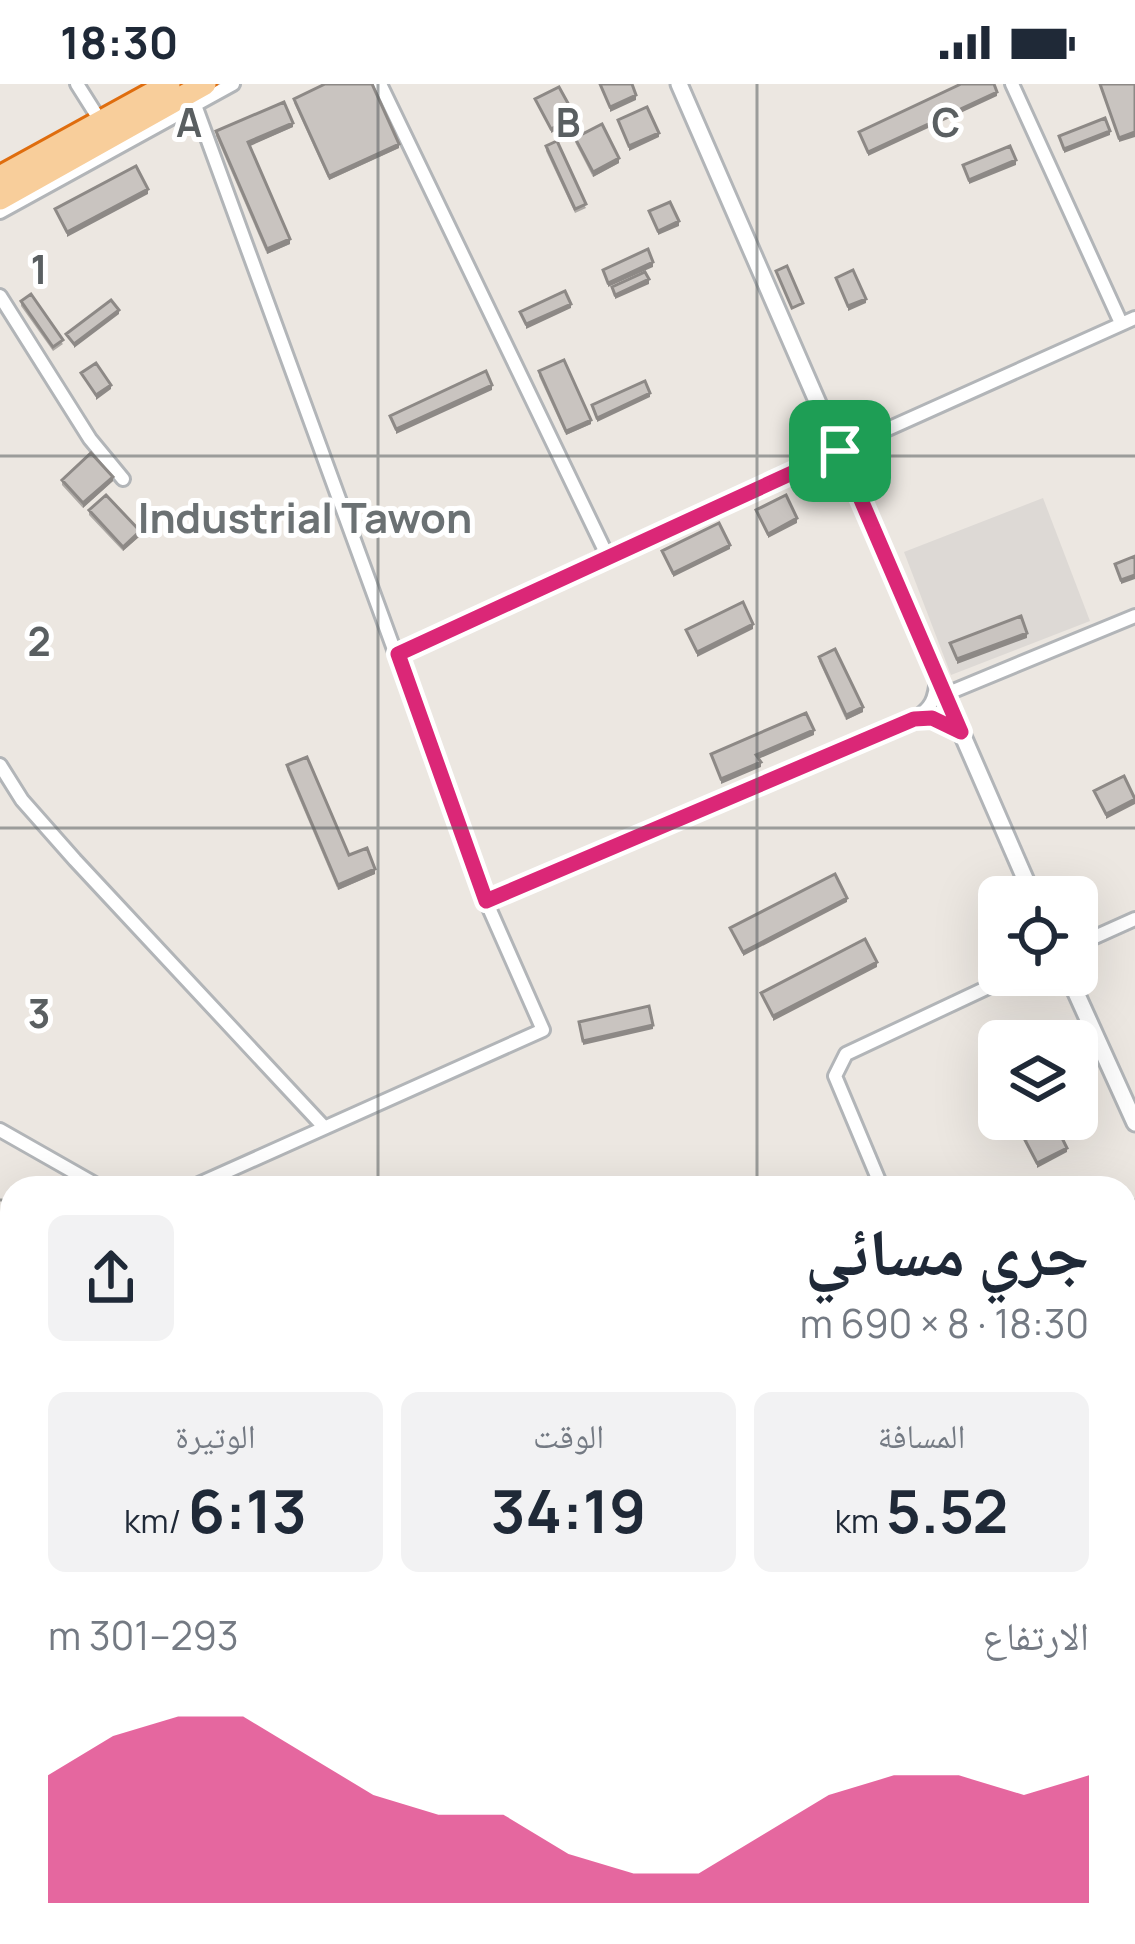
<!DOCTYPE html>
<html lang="ar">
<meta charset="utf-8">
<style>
:root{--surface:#fff;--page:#f2f2f3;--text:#1f2937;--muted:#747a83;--accent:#db2777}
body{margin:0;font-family:Manrope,"Noto Naskh Arabic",sans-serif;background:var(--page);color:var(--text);direction:rtl;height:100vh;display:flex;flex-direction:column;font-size:45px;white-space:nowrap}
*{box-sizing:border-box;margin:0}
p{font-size:39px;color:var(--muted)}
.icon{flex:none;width:66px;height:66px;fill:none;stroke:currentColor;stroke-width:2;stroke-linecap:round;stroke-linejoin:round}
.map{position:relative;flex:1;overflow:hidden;direction:ltr}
.details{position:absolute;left:0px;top:1092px;width:1137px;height:768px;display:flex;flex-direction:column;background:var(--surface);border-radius:36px 36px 0 0;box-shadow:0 12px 48px #0002;direction:rtl}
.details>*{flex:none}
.buttons{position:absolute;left:978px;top:792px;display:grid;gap:24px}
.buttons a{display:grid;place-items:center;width:120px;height:120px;border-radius:18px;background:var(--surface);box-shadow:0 12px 48px #0002;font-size:60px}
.pin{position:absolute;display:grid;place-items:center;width:102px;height:102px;color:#fff;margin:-51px;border-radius:24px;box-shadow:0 6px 18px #0006}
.round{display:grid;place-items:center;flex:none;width:126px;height:126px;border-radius:18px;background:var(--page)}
.head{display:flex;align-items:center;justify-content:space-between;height:204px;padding:0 48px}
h1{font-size:66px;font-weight:700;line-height:90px}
.stats{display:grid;grid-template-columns:repeat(3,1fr);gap:18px;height:204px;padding:12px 48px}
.stats div{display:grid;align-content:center;border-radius:18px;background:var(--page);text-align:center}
.stats b{font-size:60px;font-weight:700}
.stats small{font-size:33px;font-weight:400}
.stats p{font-size:33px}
.chart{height:336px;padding:24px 48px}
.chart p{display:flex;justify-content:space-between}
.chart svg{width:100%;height:216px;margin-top:12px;fill:var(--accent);opacity:.7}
.status{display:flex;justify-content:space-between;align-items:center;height:84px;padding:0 60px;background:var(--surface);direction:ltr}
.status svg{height:33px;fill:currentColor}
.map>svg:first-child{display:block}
</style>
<div class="status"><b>18:30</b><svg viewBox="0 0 49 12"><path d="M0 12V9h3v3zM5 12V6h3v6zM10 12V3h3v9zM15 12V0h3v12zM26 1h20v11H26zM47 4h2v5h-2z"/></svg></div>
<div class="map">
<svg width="1135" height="1860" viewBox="0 0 1135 1860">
<rect width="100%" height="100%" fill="#ece7e1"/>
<path fill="#ddd9d5" d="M1043,414L1090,537L951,591L904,468Z"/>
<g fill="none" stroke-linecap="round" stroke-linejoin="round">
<g stroke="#b2b5b8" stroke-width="18">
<path id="minor" d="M77,0L101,38
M380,0L607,471
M1012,0L1121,239
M0,128L233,0
M0,212L90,355L123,395
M398,570L607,471L1135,234
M946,610L1135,532
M915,635L932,634L960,648
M0,681L22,716L75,776L324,1043
M486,817L914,635C932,624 935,615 937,595
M1077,861L1135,835
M0,1046L102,1104
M190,1104L543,946L486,817L195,21
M882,1104L835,992L846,970L1014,891
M1125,1283L1135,1278
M1125,1643L1135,1671
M686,1860L695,1848"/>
</g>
<g stroke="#b2b5b8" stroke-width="21">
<path id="tertiary" d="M679,0L1033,813
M1068,891L1135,1039
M1125,1579L1135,1576
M0,1824L12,1821"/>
</g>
<g stroke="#df6d0e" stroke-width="27">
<path id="trunk" d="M0,93L169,0
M0,115L205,0"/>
</g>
<path stroke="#a2d3a4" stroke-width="3" stroke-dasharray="12 6" stroke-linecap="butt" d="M1125,1799L1135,1776
M1098,1860L1103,1848"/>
<use href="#minor" stroke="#fff" stroke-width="12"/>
<use href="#tertiary" stroke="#fff" stroke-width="15"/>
<use href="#trunk" stroke="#f8ce9b" stroke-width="21"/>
</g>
<path fill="#ada9a5" d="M294,15L399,64L329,96L294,19Z
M293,43L249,62L290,160L267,170L216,52V47Z
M575,54L619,79L593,93L575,58Z
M546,62L586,124L575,129L546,67Z
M21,217L63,260L53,267L21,222Z
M539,287L591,340L566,351L539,292Z
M62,396L113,397L83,424L62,401Z
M89,426L140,452L123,467L89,431Z
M819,573L863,628L846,636L819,577Z
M287,681L349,771L375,790L338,806L287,686Z"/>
<path fill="#8d8986" d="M997,8V12L868,72V68Z
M636,11V16L610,28V23Z
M575,32V37L551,49V45Z
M293,39V43L248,63V58Z
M1110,47V51L1064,69V65Z
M1135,48V53L1119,58V54Z
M659,49V53L629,67V62Z
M399,60V64L329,96V92Z
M619,74V79L593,93V88Z
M1016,76V81L969,100V96Z
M148,105V110L67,153V148Z
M679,137V142L658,151V147Z
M290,155V160L267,170V165Z
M653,178V183L608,203V199Z
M649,195V200L615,215V211Z
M866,215V219L848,227V222Z
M571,220V224L526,245V240Z
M119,226V230L74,264V260Z
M111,301V305L96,316V311Z
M492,301V306L396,350V345Z
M650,309V313L597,338V334Z
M591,336V340L566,351V347Z
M113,393V397L83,424V419Z
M797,434V439L768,454V450Z
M140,447V452L123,467V463Z
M730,461V465L673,493V489Z
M1135,491V495L1121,500V496Z
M753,540V545L697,573V568Z
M1027,549V554L957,580V575Z
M863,623V628L846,636V631Z
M814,646V651L756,676V671Z
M761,678V683L721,700V695Z
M1135,715V720L1106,735V730Z
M375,785V790L338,806V801Z
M847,814V818L743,872V868Z
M877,878V883L773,937V932Z
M653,941V945L583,961V957Z
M1067,1064V1068L1037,1084V1079Z"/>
<path fill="#c9c4c0" stroke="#8d8986" stroke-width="3" d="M325,0H372L399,60L329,92L294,15Z
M600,0H632L636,11L610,23Z
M961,0H994L997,8L868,68L859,48Z
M1100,0H1135V48L1119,54Z
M559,3L575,32L551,45L535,15Z
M284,18L293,39L248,58L290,155L267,165L216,47Z
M647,23L659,49L629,62L618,36Z
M1105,34L1110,47L1064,65L1059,52Z
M602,40L619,74L593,88L575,54Z
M557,57L586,120L575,125L546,62Z
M1010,62L1016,76L969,96L963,81Z
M136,82L148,105L67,148L55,125Z
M670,118L679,137L658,147L649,127Z
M648,165L653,178L608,199L603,186Z
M787,182L803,219L792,224L776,187Z
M853,186L866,215L848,222L836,194Z
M645,188L649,195L615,211L612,203Z
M565,207L571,220L526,240L520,228Z
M31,210L63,256L53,263L21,217Z
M111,216L119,226L74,260L66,250Z
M564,276L591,336L566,347L539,287Z
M96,279L111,301L96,311L81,289Z
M486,287L492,301L396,345L390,332Z
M645,297L650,309L597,334L592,321Z
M91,369L113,393L83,419L62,396Z
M106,411L140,447L123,463L89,426Z
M786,411L797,434L768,450L756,426Z
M719,439L730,461L673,489L662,467Z
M1135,472V491L1121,496L1115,480Z
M743,518L753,540L697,568L686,546Z
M1021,532L1027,549L957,575L950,559Z
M835,565L863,623L846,631L819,573Z
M806,629L814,646L756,671L761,678L721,695L711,670Z
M307,673L349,771L367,764L375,785L338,801L287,681Z
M1124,692L1135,715L1106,730L1094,707Z
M835,790L847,814L743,868L730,844Z
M999,844V873L992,877L980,853Z
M865,855L877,878L773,932L761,909Z
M649,922L653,941L583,957L579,938Z
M1055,1040L1067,1064L1037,1079L1025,1056Z
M1002,1855L1025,1857V1860H1001Z"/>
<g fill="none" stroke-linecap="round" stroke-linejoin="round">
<g stroke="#fff" stroke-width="24">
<path id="route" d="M840,367L961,648L932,634L914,635L486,817L398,570Z"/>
</g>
<use href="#route" stroke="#db2777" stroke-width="15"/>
</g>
<path fill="none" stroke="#5a5f61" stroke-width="3" stroke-opacity="0.55" d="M378,0V1104M757,0V1104M0,372H1135M0,744H1135M0,1116H12M1125,1116H1135M0,1488H12M1125,1488H1135M378,1848V1860M757,1848V1860"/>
<g text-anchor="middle" stroke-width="10" stroke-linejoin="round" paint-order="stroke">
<g font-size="42" font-weight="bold" fill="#6b7173" stroke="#fff">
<text x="305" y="449">Industrial Tawon</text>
</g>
</g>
<g font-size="39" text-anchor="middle" font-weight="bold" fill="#5a5f61" stroke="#fff" stroke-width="10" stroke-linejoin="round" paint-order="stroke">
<text x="189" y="53">A</text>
<text x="568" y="53">B</text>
<text x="946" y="53">C</text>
<text x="39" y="200">1</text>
<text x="39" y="572">2</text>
<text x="39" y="944">3</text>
</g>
</svg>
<div class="buttons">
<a><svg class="icon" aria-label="locate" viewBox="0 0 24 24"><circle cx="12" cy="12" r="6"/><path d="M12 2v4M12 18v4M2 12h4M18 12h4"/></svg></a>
<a><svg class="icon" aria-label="layers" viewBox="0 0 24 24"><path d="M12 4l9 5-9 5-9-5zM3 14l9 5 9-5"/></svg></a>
</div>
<div class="pin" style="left:840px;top:367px;background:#1e9e55"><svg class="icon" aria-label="arrive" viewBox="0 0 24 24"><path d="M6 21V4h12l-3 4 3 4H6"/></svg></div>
<section class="details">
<div class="head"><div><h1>جري مسائي</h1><p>18:30 · 8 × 690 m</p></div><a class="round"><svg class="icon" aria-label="share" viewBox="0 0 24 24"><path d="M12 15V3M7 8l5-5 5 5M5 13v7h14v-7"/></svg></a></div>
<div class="stats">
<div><p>المسافة</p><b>5.52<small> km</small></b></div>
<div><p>الوقت</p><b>34:19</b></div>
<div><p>الوتيرة</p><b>6:13<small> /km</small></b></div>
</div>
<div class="chart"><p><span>الارتفاع</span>293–301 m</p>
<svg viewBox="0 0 160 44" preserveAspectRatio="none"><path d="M0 44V18L10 10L20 6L30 6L40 14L50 22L60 26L70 26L80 34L90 38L100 38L110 30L120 22L130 18L140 18L150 22L160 18V44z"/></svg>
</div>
</section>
</div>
